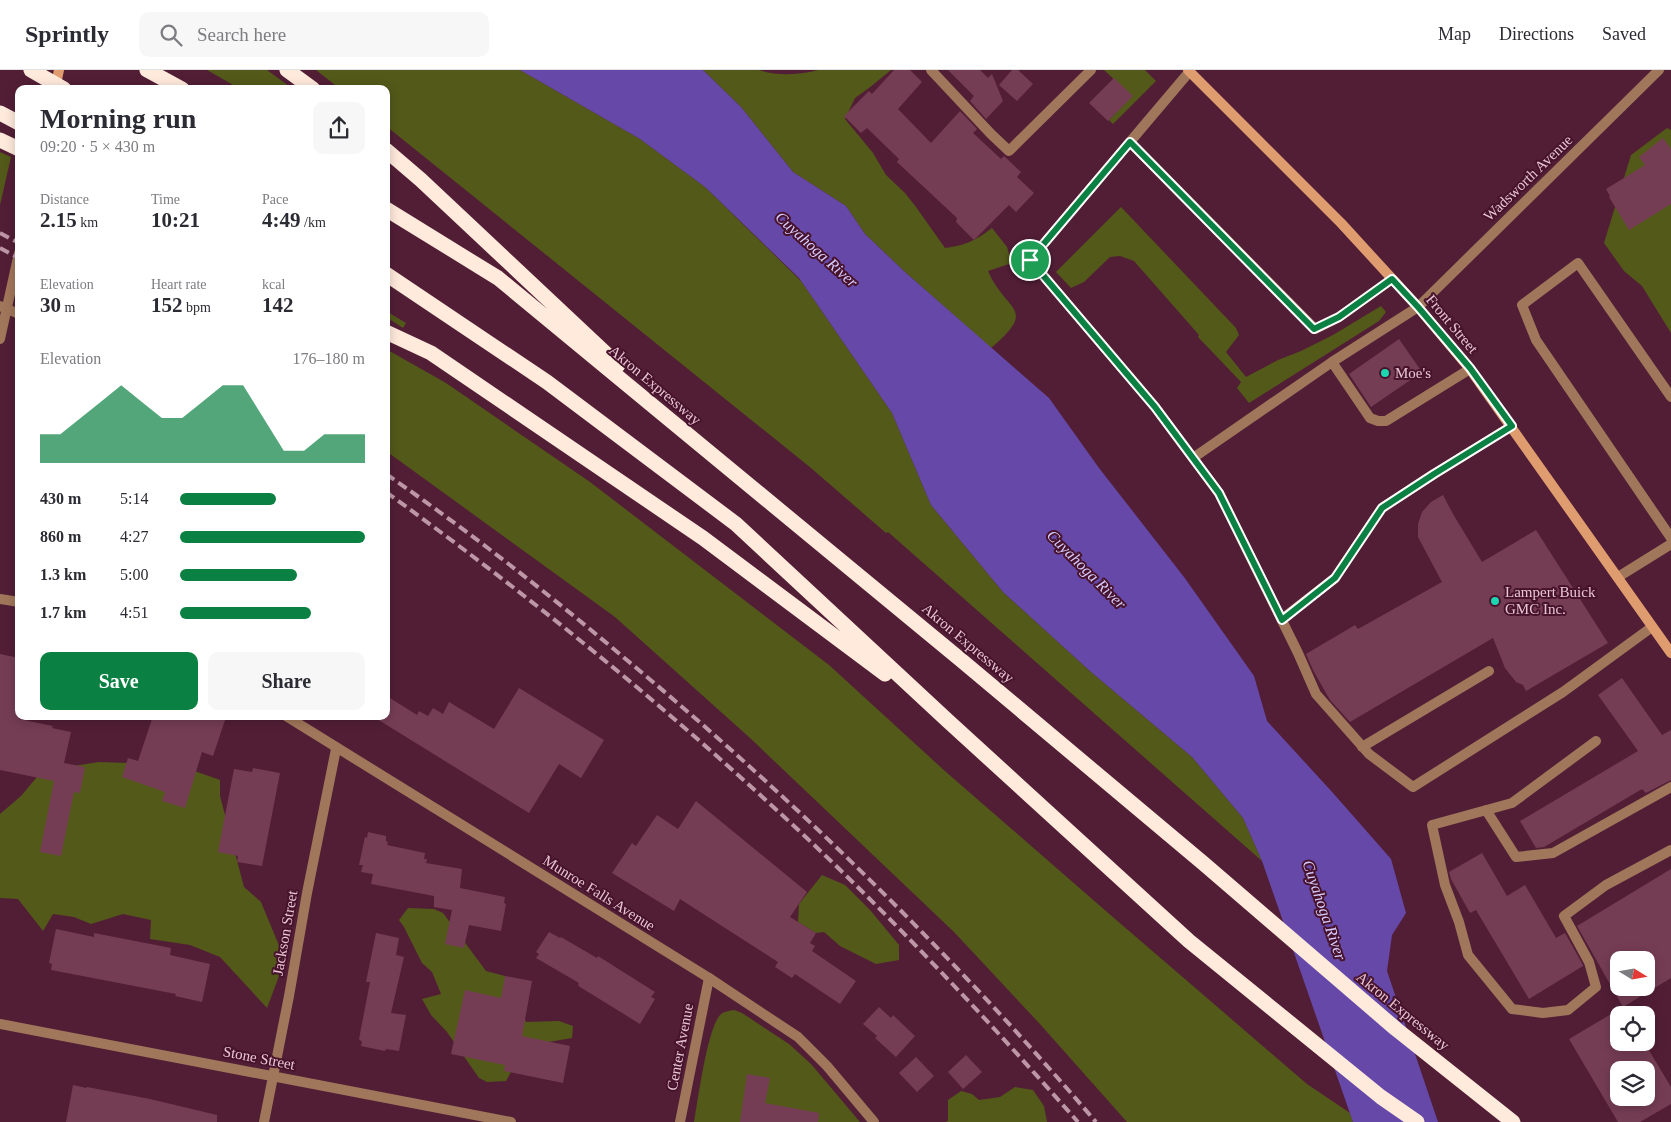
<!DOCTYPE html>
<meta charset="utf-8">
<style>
:root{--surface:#fff;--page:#f7f7f7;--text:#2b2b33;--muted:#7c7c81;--line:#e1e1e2;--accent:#0b8043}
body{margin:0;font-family:Georgia,serif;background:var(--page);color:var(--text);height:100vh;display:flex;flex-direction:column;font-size:19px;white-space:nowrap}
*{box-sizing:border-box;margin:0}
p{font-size:16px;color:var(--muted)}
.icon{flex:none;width:28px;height:28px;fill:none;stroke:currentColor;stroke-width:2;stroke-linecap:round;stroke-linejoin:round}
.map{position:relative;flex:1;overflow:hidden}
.side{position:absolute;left:15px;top:15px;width:375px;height:635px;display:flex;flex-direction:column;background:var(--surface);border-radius:10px;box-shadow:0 2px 12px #0003}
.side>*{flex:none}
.needle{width:32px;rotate:101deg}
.tools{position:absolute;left:1610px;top:881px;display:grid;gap:10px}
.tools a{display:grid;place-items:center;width:45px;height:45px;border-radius:10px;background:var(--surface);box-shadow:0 2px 12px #0003;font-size:25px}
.pin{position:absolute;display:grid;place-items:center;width:42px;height:42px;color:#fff;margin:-21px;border:2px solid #fff;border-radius:50%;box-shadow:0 1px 5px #0007}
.round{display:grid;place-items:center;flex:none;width:52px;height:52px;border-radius:10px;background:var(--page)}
.head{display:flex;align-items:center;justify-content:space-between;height:85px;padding:0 25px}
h1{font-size:28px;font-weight:700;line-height:38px}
.stats{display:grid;grid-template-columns:repeat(3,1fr);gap:8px;height:85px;padding:5px 25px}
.stats div{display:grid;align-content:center}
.stats b{font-size:21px;font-weight:700}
.stats small{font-size:14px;font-weight:400}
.stats p{font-size:14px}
.chart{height:140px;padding:10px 25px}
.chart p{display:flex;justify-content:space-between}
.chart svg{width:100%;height:90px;margin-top:5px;fill:var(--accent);opacity:.7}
.primary-button{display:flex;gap:10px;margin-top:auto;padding:10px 25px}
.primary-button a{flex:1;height:58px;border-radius:10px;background:var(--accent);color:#fff;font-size:20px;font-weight:700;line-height:58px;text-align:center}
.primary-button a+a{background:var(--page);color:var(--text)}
ul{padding:0 25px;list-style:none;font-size:16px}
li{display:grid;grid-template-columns:80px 60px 1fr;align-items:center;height:38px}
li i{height:12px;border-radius:6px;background:var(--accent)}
header{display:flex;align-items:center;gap:30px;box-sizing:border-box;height:70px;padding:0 25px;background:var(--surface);border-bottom:1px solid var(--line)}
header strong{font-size:24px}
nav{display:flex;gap:28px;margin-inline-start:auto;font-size:18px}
.search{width:350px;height:45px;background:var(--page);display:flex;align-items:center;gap:12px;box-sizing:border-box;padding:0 18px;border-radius:10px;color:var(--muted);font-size:19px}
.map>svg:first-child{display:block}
</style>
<header>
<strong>Sprintly</strong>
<div class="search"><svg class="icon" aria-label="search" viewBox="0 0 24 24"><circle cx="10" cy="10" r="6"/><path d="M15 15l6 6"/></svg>Search here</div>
<nav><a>Map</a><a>Directions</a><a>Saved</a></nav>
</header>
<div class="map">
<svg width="1671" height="1052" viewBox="0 0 1671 1052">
<rect width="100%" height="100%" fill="#521e36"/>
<path fill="#535919" d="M207,0H267L293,19H240Z
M316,0H520L640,69L705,117L801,211L892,343L931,435L1003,522L1091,602L1192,687L1243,748L1262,791L888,462L886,463L811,398L386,56V19H340Z
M703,0H759C776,6 801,5 818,0H891L869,18L855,28L845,49L873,83L886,105L905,123L916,137L945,178C966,175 975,171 992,158L1007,177L1012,193L988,201C1006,243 1039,237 991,278L905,202L865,164L846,136L793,102L741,37Z
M1104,0H1145L1156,11L1113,54L1109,50L1132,26Z
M1667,58L1671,60V263L1642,216L1624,201L1604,173L1631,85Z
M0,82L11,87L0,135Z
M1121,137L1236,258L1239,265L1226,282L1246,307L1278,290L1301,281L1333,265L1381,236L1386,242L1379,251L1249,333L1237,318L1241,312L1198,267L1199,265L1134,191L1120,186L1110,187L1084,212L1071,218L1056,202Z
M386,241L406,253L403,258L386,247Z
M386,279L446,313L590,412L829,595L946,702L1107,842L1307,1014L1350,1043L1353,1052H1127L1039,953L954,862L750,668L615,547L386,381Z
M99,692L157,694L186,698L220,710V726L244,817L261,832L285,890L267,938L220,887L190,875L150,869L151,850L123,844L91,854L74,847L53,844L43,861L18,829L0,828V744L21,726L42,701Z
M822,805L845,815L870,840L899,875V890L876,894L840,876L824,862L816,863L798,852L799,834Z
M408,838L434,839L443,843L486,901L505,906L526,952L559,951L573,956L572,968L525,976L506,1011L487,1012L479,1008L447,962L431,945L422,929L441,924L432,902L422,893L404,857L399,850Z
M734,940L742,943L789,974L811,994L860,1052H694C698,1030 707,960 720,945C724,941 729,941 734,940Z
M1015,1017L1033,1020L1044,1036L1047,1052H945L948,1051V1030L961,1021L972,1024L979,1030L1000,1027Z"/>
<path fill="#6648a8" d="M520,0H703L741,37L793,102L846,136L865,164L905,202L1049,328L1099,398L1184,507L1254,606L1267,651L1333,723L1391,789L1406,843L1392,865L1387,901L1438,1052H1353L1262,791L1243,748L1192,687L1091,602L1003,522L931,435L892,343L799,208L705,117L640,69Z"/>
<path fill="#753d54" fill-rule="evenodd" d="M894,0H910L922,12L898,39L931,73L960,41L977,59L973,63L1001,89L1004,86L1021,102L1017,107L1034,123L1016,142L1009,135L974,170L956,152L957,148L897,92L899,89L867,58L861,63L844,46L869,21L872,24Z
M948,0H980L988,8L992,4L1003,31L986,49L970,31L974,26Z
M1012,0H1018L1033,14L1017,31L999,15Z
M1114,8L1133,26L1108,51L1089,33Z
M1663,68L1671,79V134L1629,160L1609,127L1610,126L1606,119L1645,95L1639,87Z
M1399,269L1422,302L1371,337L1349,304Z
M1443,425L1453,444L1482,492L1536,460L1608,573L1526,621L1523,615L1516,612L1505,598L1493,568L1350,652L1330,630L1314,602L1306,584L1355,555L1358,559L1442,512L1418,467V454L1422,442L1431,432Z
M0,584L19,588V649L53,656L52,658L71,662L64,693L85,697L80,723L74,722L61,786L40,782L54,711L0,700Z
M1622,608L1662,665L1671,660V710L1646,723L1642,719L1544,777L1536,778L1520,751L1638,681L1598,625Z
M519,618L604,670L581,708L559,694L529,743L377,649L379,646H386V634L390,628L417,645L419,641L428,646L433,638L443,644L449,632L494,659Z
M153,646H213L225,650L213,686L202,682L185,738L162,731L165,722L122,707L128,688L138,691Z
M253,698L280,703L262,796L237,792L238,786L218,782L234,699L252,702Z
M696,731L807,822L790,847L816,863L810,873L815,876L812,881L856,911L840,934L795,904L792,908L775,897L778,892L680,829L674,841L612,803L632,773L636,776L657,745L678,759Z
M368,762L386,766V771L388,772L387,775L425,783L424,789H427L426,793L462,799L460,818L505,827L504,833L506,834L501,861L469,855L464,878L445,874L452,840L434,837V826L371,814L373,804L361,802L363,795H359L365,767L367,768Z
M1482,783L1507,826L1525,815L1556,868L1565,863L1583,895V896L1529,929L1476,840L1470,843L1451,809L1449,802Z
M1671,799V908L1623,937L1577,856ZM1619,890H1646V918H1619Z
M56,859L94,867V863L171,878L170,885L210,894L202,932L175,926L176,924L51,900L52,894L49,893Z
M549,862L560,868L561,867L597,888L598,886L655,922L651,927L655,929L640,954L580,917L578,915L579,913L536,888L539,884L536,882Z
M376,863L399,868L396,885L404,887L391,943L406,945L399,981L386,979L385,981L361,976L362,972L359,969L370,912H366Z
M505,906L532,911L522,966L570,976L563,1013L504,1001L505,995L451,984L465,920L501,928Z
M879,937L891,948L893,945L915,966L896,987L875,968L877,966L863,954Z
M1623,937L1628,945H1619V972H1644L1671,1017V1034L1640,1052H1618L1569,969ZM1619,1000H1646V1028H1619Z
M966,985L982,1002L963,1019L948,1002Z
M916,987L934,1006L917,1022L899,1003Z
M747,1004L770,1008L765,1033L819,1043L818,1052H740Z
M73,1015L86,1018L87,1017L150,1029L217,1045V1052H66Z"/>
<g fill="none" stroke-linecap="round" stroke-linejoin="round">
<path stroke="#a1775b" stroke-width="10" d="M931,0L991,64L1009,81L1091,0
M1190,1L1030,190L1155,337L1219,423L1298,583L1316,624L1369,684L1413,717L1563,622L1652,557
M1130,72L1315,259L1339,247L1392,209
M0,236L19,244
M1332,292L1370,348L1378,351H1386L1470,299
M1671,327L1578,193L1522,235L1536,270L1671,468
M1193,388L1332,292L1418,237
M1618,507L1671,474
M1282,549L1335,508L1382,438L1434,404L1512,356
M1596,671L1512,733L1432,755L1445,815L1459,852L1468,885L1512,939L1543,943L1568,940L1596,917L1589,892L1564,846L1606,815L1671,780
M1362,677L1489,601
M1486,740L1516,787L1553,783L1671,717"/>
<path stroke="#a1775b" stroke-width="10" d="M1418,237L1659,0
M0,954L511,1052
M264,1052L289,926L307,823L336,679
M680,1052L709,908"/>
<path stroke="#a1775b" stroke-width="10" d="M0,269L19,183
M0,529L19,532
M286,646L709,908L798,967L827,996L874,1052"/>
<path stroke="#df9c6f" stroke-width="10" d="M1188,0L1341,153L1418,237L1470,299L1671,583
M55,19L59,0"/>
<path stroke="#ffeadc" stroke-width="15" d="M31,0L64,19
M147,0L182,19
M287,0L313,19
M0,43L19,53
M0,70L19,79
M386,80L421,110L618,295
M386,139L498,208L961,590L1203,793L1396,959L1513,1052
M386,204L547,312L736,454L948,651L1189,871L1381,1027L1417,1052
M386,262L431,283L703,468L885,604"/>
<path stroke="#be97a7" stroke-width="4" stroke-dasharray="10 5" stroke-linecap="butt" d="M0,163L19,173
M0,178L19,188
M386,404C470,462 550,525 628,591C796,731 953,885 1096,1052
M386,422C520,519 648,622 770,734C879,833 980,941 1078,1052"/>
</g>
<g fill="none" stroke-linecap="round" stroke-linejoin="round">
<g stroke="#fff" stroke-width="10">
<path id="route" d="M1130,72L1314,259L1339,247L1392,209L1418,237L1470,298L1512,356L1434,404L1382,438L1335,508L1282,550L1219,423L1155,337L1030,190Z"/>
</g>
<use href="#route" stroke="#0b8043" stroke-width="6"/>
</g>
<g fill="#1cd5b1" stroke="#47132c" stroke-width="2">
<circle cx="1385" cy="303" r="5"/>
<circle cx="1495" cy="531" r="5"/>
</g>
<g text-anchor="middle" stroke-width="4" stroke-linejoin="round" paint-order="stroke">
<g font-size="15" fill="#e9c6d3" stroke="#47132c">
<text transform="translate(1528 108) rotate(-44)" y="5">Wadsworth Avenue</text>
<text transform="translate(1452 254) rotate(50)" y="5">Front Street</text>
<text transform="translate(655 315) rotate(40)" y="5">Akron Expressway</text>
<text transform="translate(968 573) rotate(40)" y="5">Akron Expressway</text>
<text transform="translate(599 823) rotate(32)" y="5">Munroe Falls Avenue</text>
<text transform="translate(285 863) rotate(-80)" y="5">Jackson Street</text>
<text transform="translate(1403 941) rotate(39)" y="5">Akron Expressway</text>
<text transform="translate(680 977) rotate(-79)" y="5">Center Avenue</text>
<text transform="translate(259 988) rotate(11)" y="5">Stone Street</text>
</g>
<g font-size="15" fill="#e9c6d3" stroke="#47132c" text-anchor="start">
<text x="1395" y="308">Moe's</text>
<text x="1505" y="527">Lampert Buick<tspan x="1505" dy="17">GMC Inc.</tspan></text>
</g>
<g font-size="16" font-style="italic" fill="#d6cbff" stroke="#47132c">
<text transform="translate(817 179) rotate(42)" y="6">Cuyahoga River</text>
<text transform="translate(1087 499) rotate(45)" y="6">Cuyahoga River</text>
<text transform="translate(1325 840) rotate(71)" y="6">Cuyahoga River</text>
</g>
</g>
</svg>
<div class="tools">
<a><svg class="needle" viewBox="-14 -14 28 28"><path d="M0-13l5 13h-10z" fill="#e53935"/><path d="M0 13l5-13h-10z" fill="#7c7c81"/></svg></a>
<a><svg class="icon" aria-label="locate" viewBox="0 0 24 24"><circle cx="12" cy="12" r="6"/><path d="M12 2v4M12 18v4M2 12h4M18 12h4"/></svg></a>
<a><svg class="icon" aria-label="layers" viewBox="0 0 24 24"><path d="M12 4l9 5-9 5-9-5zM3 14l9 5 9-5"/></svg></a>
</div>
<div class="pin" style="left:1030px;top:190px;background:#1e9e55"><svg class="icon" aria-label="arrive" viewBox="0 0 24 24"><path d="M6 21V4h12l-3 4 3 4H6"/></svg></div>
<section class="side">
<div class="head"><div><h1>Morning run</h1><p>09:20 · 5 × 430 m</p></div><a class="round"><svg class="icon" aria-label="share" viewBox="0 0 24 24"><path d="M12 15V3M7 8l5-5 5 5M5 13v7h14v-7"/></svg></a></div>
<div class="stats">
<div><p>Distance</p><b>2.15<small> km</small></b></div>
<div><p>Time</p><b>10:21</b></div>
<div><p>Pace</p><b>4:49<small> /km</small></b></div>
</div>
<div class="stats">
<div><p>Elevation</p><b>30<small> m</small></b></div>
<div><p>Heart rate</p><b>152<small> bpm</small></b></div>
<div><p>kcal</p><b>142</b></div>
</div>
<div class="chart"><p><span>Elevation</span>176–180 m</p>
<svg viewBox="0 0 160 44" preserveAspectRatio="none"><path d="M0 44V30L10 30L20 22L30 14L40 6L50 14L60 22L70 22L80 14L90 6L100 6L110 22L120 38L130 38L140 30L150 30L160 30V44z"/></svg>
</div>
<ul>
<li><b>430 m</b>5:14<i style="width:52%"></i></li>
<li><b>860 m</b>4:27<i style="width:100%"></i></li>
<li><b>1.3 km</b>5:00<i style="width:63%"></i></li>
<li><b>1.7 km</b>4:51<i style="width:71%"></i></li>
</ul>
<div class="primary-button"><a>Save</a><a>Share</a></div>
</section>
</div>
